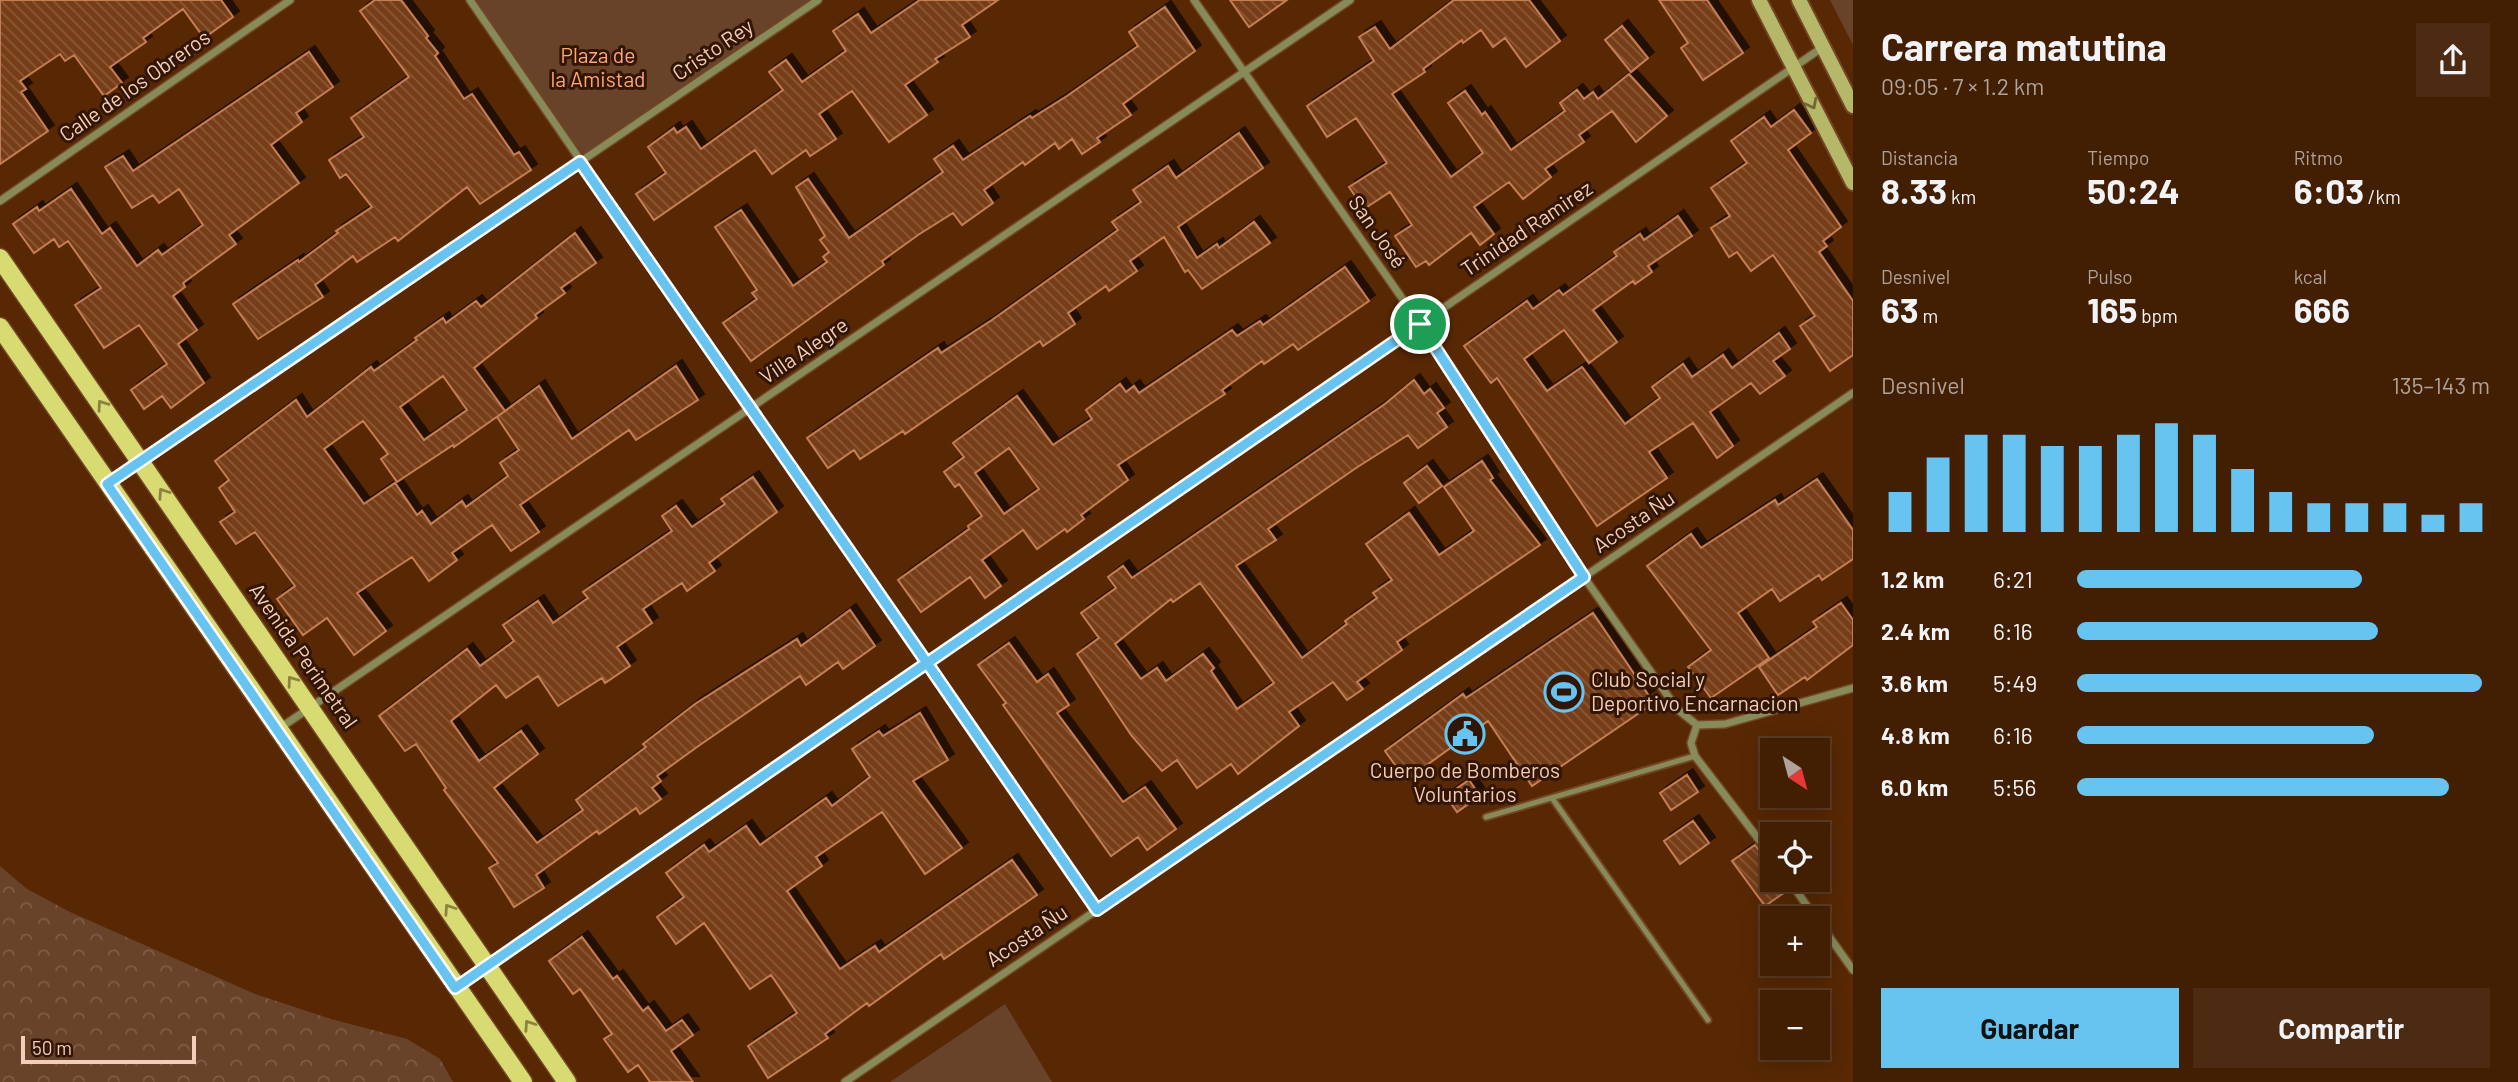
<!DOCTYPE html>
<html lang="es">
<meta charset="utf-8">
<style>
:root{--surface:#421e03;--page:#4c2b12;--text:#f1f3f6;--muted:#aea29a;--line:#5a3c25;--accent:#67c4f0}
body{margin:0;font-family:Barlow,sans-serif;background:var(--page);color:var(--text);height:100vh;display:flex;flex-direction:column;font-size:26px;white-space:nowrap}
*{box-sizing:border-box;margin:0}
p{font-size:23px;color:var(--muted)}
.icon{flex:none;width:38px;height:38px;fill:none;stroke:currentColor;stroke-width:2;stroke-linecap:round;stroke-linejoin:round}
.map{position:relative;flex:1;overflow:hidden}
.side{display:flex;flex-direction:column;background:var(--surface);width:665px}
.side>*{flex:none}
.needle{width:46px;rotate:144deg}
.fabs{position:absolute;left:1760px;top:738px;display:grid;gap:14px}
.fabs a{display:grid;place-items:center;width:70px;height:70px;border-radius:0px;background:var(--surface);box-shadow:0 4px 18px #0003,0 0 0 2px var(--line);font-size:35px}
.scale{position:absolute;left:21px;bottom:18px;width:175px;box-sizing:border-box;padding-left:7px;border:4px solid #f4cdb8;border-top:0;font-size:19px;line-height:24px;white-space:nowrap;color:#f4cdb8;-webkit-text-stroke:5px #321605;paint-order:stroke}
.pin{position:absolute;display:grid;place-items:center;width:60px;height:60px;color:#fff;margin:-30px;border:4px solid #fff;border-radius:50%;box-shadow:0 2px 7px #0007}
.round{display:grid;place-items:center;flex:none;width:74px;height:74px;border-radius:0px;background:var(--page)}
.head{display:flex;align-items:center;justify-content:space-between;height:119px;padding:0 28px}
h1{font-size:38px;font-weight:700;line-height:52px}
.figures{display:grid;grid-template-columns:repeat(3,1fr);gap:10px;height:119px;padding:7px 28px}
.figures div{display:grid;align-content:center}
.figures b{font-size:35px;font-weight:700}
.figures small{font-size:19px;font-weight:400}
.figures p{font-size:19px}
.chart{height:196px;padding:14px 28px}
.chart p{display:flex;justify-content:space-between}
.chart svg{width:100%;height:126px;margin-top:7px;stroke:var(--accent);stroke-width:6}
.cta{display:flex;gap:14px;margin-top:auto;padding:14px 28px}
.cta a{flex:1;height:80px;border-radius:0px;background:var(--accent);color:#111;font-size:28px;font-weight:700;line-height:80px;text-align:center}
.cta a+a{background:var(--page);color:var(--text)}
ul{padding:0 28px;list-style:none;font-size:23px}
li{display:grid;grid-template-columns:112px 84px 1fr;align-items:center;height:52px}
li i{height:18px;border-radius:9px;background:var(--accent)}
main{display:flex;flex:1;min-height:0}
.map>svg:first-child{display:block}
</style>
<main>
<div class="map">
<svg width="1853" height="1082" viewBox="0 0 1853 1082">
<defs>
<pattern id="forest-crowns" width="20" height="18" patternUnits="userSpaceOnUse" patternTransform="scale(1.75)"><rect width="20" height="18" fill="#69422a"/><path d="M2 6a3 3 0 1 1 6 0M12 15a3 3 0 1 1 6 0" fill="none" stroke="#7f5c47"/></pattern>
<pattern id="building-back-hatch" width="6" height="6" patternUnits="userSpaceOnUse" patternTransform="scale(1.75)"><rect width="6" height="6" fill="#763e19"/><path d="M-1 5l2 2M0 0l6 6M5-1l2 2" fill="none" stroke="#8a5938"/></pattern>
<filter id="shadow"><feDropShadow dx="6" dy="-6" stdDeviation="0" flood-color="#0009"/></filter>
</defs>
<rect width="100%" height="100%" fill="#582804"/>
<path fill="url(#forest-crowns)" d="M0,866L27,889L70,912L255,994L331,1019L407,1039L440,1059L453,1082H0Z"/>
<path fill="#69422a" d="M470,0H814L580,162Z
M1830,0H1853V45Z
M1005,1004L1052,1082H890Z"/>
<path fill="url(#building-back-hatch)" stroke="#c57e53" stroke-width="2" fill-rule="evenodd" filter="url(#shadow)" d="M0,0H221L233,17L204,38L183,9L143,38L146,42L110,67L122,83L104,96L74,55L65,61L60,54L20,81L26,89L21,92L48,131L0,164Z
M375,0H401L428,36L426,38L438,53L435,56L464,99L472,94L514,155L519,152L531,170L480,204L467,187L398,241L395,237L357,262L353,256L315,285L323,297L258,339L233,304L298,260L299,262L338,233L336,231L372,207L346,174L340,178L329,160L364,137L351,118L409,77L360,11Z
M920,0H998L962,25L970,37L935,59L938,62L905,85L927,115L889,142L852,91L819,114L836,139L810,156L806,150L772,174L755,150L654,220L636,194L666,173L648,147L674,128L677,133L686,127L701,149L783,90L769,72L786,60L802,82L846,51L833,31L858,14L871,33Z
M1230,0H1287L1249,27Z
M1454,0H1529L1560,41L1526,67L1505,38L1493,47L1481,30L1463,43L1462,40L1423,69L1425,72L1392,94L1451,177L1483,153L1448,103L1465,91L1482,115L1485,112L1511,150L1565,111L1560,103L1577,90L1584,99L1593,92L1598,99L1629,74L1667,116L1636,142L1612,111L1579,135L1584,142L1545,169L1551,177L1523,199L1509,182L1474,207L1494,234L1480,245L1471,233L1429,265L1426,261L1416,267L1395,236L1412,225L1390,192L1364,209L1349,187L1387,163L1356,118L1327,137L1307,106L1374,61L1359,37L1375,27L1390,49Z
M1659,0H1707L1743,53L1703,80L1681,48L1688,43Z
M1165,7L1195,51L1123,104L1131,115L1097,138L1100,142L1082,154L1072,139L1059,149L1055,143L1025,165L1023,162L984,190L993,203L962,225L953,213L918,235L882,261L884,265L751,361L723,323L757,299L752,293L757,290L715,227L741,210L793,286L827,262L823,257L829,252L820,240L825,236L796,187L808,179L849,238L943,172L934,159L953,146L963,160L1030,116L1032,118L1067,96L1138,46L1129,32Z
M1622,26L1648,58L1631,72L1605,40Z
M309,52L333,87L296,113L302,122L271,145L299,183L229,235L236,244L183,283L185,287L173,296L197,330L178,344L204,383L171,408L162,396L144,409L131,390L167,364L139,325L104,348L75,305L101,288L68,241L59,247L54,239L34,253L13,224L37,207L39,211L71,189L102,234L110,228L137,266L158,250L162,255L203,225L179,189L159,203L153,195L132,208L105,167L123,156L133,171Z
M1794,110L1811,133L1788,150L1841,227L1823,241L1827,246L1819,252L1853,301V355L1830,371L1800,326L1815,316L1773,255L1751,271L1737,252L1729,257L1711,228L1730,216L1711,188L1747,163L1731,141L1764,117L1771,127Z
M1239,133L1263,168L1178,227L1197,258L1217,244L1219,248L1254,222L1270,243L1202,289L1188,270L1185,272L1164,237L1130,261L1137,271L1109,291L1106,286L1068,313L1075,324L1043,346L1040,341L905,434L903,431L860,459L854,450L828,468L807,438L938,348L941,353L992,320L1118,230L1112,222L1141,202L1133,190L1168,166L1176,178Z
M1678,216L1692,236L1648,266L1652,272L1635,284L1633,281L1593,310L1617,342L1589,363L1564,330L1524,359L1547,391L1582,367L1625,424L1660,398L1652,387L1683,364L1692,377L1723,355L1732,368L1779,333L1790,349L1773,361L1785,376L1760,394L1751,383L1710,412L1733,446L1717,458L1693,423L1649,452L1667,478L1597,526L1497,378L1491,383L1464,346L1527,301L1533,309L1559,290L1563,295L1617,256L1614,252L1640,234L1644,240Z
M575,233L596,263L561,288L565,293L535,315L537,318L474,368L505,411L454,447L453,445L397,482L381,459L388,454L363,421L324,449L364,504L395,483L417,515L422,511L431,524L462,501L466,507L508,476L500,463L519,450L497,417L539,386L572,439L676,366L698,400L636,440L629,430L520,505L539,532L511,551L492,525L452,553L457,560L429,581L412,557L357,593L386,631L354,655L327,618L303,635L277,599L295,586L255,532L236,544L220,522L235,512L219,488L229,480L215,461L296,400L307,417L371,367L374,371L417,340L415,338L443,318L446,323L476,301L481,307ZM443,376L467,410L424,440L400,407Z
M1345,267L1369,301L1298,350L1293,344L1264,364L1262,361L1222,390L1225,394L1118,465L1128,480L1081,515L1084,519L1067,532L1065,529L1037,549L1023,530L982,560L1001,586L985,598L970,577L921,612L898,580L969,529L968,526L982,516L959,484L955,487L944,472L964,457L953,443L1017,396L1053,445L1092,419L1086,410L1120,384L1126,392L1134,386L1139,393L1232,330L1237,336L1260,321L1263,325ZM1009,448L1039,489L1004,514L975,473Z
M1414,380L1424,394L1430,389L1444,408L1437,413L1447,427L1418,448L1408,435L1356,468L1268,529L1276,540L1236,566L1302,658L1347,624L1345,621L1377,598L1373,593L1392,580L1366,544L1409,513L1439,555L1474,531L1444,487L1482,461L1493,478L1490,480L1540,545L1397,642L1402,650L1357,682L1363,689L1347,700L1333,682L1289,712L1299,726L1238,774L1231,764L1197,788L1177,760L1162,771L1131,735L1077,654L1099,638L1081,613L1116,588L1108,577L1123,566L1132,578L1385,404ZM1200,583L1274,683L1237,709L1211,671L1214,668L1203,654L1166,681L1157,668L1141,679L1115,644L1171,599L1173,602Z
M1427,466L1442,486L1419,503L1404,483Z
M753,477L777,512L709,563L715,571L687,591L682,583L643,609L652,623L617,647L630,666L605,683L602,678L558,706L538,676L506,698L496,685L451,721L479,761L521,731L538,754L494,788L537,843L583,810L576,800L646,747L643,744L695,704L797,639L801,646L850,610L875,646L843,669L838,662L806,685L800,676L697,747L657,776L661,781L652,788L661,799L640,814L636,808L599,834L597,831L536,875L544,888L514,907L489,868L498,863L444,790L446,788L416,744L405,751L379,716L467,649L480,666L514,641L503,625L538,601L553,623L588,598L583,592L672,531L662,516L676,506L692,527L725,504L721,499Z
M1817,479L1853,530V559L1822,580L1819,575L1780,601L1772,589L1738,613L1769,658L1711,698L1688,667L1711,650L1647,566L1691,534L1701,548L1775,500L1778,505Z
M1841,603L1853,620V645L1807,680L1805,677L1778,695L1759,667L1817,627L1813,622Z
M1593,613L1649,696L1643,700L1648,707L1532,786L1488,721L1406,780L1385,751L1463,694L1466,698Z
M1009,643L1037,682L1048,674L1069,705L1057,713L1123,802L1145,787L1176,829L1147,850L1138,837L1111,856L1003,705L1006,703L978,665Z
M920,713L948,760L913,781L962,848L925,874L882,812L816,857L822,866L787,891L840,969L875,946L879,952L1012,860L1037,895L944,959L941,954L869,1006L867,1003L825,1034L828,1038L768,1078L748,1046L797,1013L771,975L750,989L704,923L676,944L657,917L684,897L666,873L704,845L709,852L746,826L760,845L826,798L832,806L870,777L852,749L879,731L883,736Z
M1687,775L1698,792L1671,810L1660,793Z
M1469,780L1480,796L1457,812L1446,796Z
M1693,821L1709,843L1680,864L1664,841Z
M1755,845L1773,870V880H1780L1788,890L1765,906L1732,861Z
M582,937L613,979L617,976L643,1011L648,1007L666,1031L682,1020L693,1035L671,1051L693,1082H650L638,1065L628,1072L604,1039L612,1034L580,989L573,994L549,961Z"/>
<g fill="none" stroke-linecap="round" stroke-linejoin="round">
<g stroke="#744624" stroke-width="9">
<path id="lane" d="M1552,798L1708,1020
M1486,817L1695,756"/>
</g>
<g stroke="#744624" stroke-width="10">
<path id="street" d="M470,0L1097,910
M1194,0L1420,324L1584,577L1677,709L1697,725
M0,201L290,0
M110,482L818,0
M1697,725L1691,743L1695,756L1773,858
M1697,725L1725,724L1853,688
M280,728L1350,0
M1789,880L1816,919
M1818,921L1853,970
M457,986L1823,47
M845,1082L1853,393"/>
</g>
<g stroke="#744624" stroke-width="18">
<path id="secondary" d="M1759,0L1853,183
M1799,0L1853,106"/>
</g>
<g stroke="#744624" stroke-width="21">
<path id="primary" d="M0,258L567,1082
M0,327L523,1082"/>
</g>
<use href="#lane" stroke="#878a59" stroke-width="5"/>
<use href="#street" stroke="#878a59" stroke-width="7"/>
<use href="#secondary" stroke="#b4b868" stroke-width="14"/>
<use href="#primary" stroke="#d7db72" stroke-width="18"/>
</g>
<defs><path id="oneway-chevron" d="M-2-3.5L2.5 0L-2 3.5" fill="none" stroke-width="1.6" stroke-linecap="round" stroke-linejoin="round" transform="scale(1.75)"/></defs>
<use stroke="#736736" href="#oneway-chevron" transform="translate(1812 104) rotate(63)"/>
<g stroke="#8d8241">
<use href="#oneway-chevron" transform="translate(102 405) rotate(-125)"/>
<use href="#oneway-chevron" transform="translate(163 493) rotate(-124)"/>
<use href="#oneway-chevron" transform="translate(292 681) rotate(-126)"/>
<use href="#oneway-chevron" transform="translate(449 909) rotate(-124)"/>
<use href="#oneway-chevron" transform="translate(529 1025) rotate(-124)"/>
</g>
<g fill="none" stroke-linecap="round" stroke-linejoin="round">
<g stroke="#fff" stroke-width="14">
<path id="route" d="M1420,324L927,663L580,162L107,484L455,988L927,663L1097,910L1584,577L1420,324"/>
</g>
<use href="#route" stroke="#67c4f0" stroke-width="9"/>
</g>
<defs>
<g id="stadium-ring" transform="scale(2.0125)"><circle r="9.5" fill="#321605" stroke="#67c4f0" stroke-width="1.5"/><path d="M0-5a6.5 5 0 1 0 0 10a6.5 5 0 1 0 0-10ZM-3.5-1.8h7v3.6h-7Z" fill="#67c4f0"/></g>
<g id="civic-ring" transform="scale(2.0125)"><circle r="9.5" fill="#321605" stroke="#67c4f0" stroke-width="1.5"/><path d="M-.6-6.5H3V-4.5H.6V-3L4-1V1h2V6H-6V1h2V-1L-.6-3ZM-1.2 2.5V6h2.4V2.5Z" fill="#67c4f0"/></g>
</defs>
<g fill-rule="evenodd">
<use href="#stadium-ring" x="1564" y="692"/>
<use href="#civic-ring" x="1465" y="734"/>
</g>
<g text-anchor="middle" stroke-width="6" stroke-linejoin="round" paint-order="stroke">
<g font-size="21" fill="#f4cdb8" stroke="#321605">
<text transform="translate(713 50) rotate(-34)" y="7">Cristo Rey</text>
<text transform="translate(135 86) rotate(-35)" y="7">Calle de los Obreros</text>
<text transform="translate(1527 229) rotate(-34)" y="7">Trinidad Ramirez</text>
<text transform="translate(1377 232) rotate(55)" y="7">San José</text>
<text transform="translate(804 351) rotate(-34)" y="7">Villa Alegre</text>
<text transform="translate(1634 522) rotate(-34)" y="7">Acosta Ñu</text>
<text transform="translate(303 656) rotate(55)" y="7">Avenida Perimetral</text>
<text transform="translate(1027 936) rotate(-34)" y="7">Acosta Ñu</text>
</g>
<g font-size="21" fill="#fea774" stroke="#321605">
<text x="598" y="63">Plaza de<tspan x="598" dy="24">la Amistad</tspan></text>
</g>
<g font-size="21" fill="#f4cdb8" stroke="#321605" text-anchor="start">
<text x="1591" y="687">Club Social y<tspan x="1591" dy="24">Deportivo Encarnacion</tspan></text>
<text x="1465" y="778" text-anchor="middle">Cuerpo de Bomberos<tspan x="1465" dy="24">Voluntarios</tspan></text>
</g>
</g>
</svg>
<div class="fabs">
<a><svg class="needle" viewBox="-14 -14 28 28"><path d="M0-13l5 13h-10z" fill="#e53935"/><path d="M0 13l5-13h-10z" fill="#aea29a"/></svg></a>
<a><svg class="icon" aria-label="locate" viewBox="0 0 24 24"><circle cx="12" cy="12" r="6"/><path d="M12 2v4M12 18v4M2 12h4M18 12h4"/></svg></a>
<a>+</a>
<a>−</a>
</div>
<div class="scale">50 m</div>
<div class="pin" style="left:1420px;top:324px;background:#1e9e55"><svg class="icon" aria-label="arrive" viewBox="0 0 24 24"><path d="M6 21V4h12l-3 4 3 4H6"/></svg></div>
</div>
<section class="side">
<div class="head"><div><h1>Carrera matutina</h1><p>09:05 · 7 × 1.2 km</p></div><a class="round"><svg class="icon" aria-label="share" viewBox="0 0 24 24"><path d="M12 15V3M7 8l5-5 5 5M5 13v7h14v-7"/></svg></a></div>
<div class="figures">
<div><p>Distancia</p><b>8.33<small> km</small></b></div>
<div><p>Tiempo</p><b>50:24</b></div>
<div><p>Ritmo</p><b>6:03<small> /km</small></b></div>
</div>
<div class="figures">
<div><p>Desnivel</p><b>63<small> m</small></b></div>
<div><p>Pulso</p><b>165<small> bpm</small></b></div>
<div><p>kcal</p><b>666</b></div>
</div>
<div class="chart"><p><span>Desnivel</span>135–143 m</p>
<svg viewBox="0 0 160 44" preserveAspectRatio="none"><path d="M5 44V30M15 44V18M25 44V10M35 44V10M45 44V14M55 44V14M65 44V10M75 44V6M85 44V10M95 44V22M105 44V30M115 44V34M125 44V34M135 44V34M145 44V38M155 44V34"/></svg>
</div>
<ul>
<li><b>1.2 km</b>6:21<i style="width:69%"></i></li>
<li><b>2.4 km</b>6:16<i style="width:73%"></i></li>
<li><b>3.6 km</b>5:49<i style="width:98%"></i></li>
<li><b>4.8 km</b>6:16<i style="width:72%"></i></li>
<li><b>6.0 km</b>5:56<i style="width:90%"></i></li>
</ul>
<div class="cta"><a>Guardar</a><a>Compartir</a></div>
</section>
</main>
